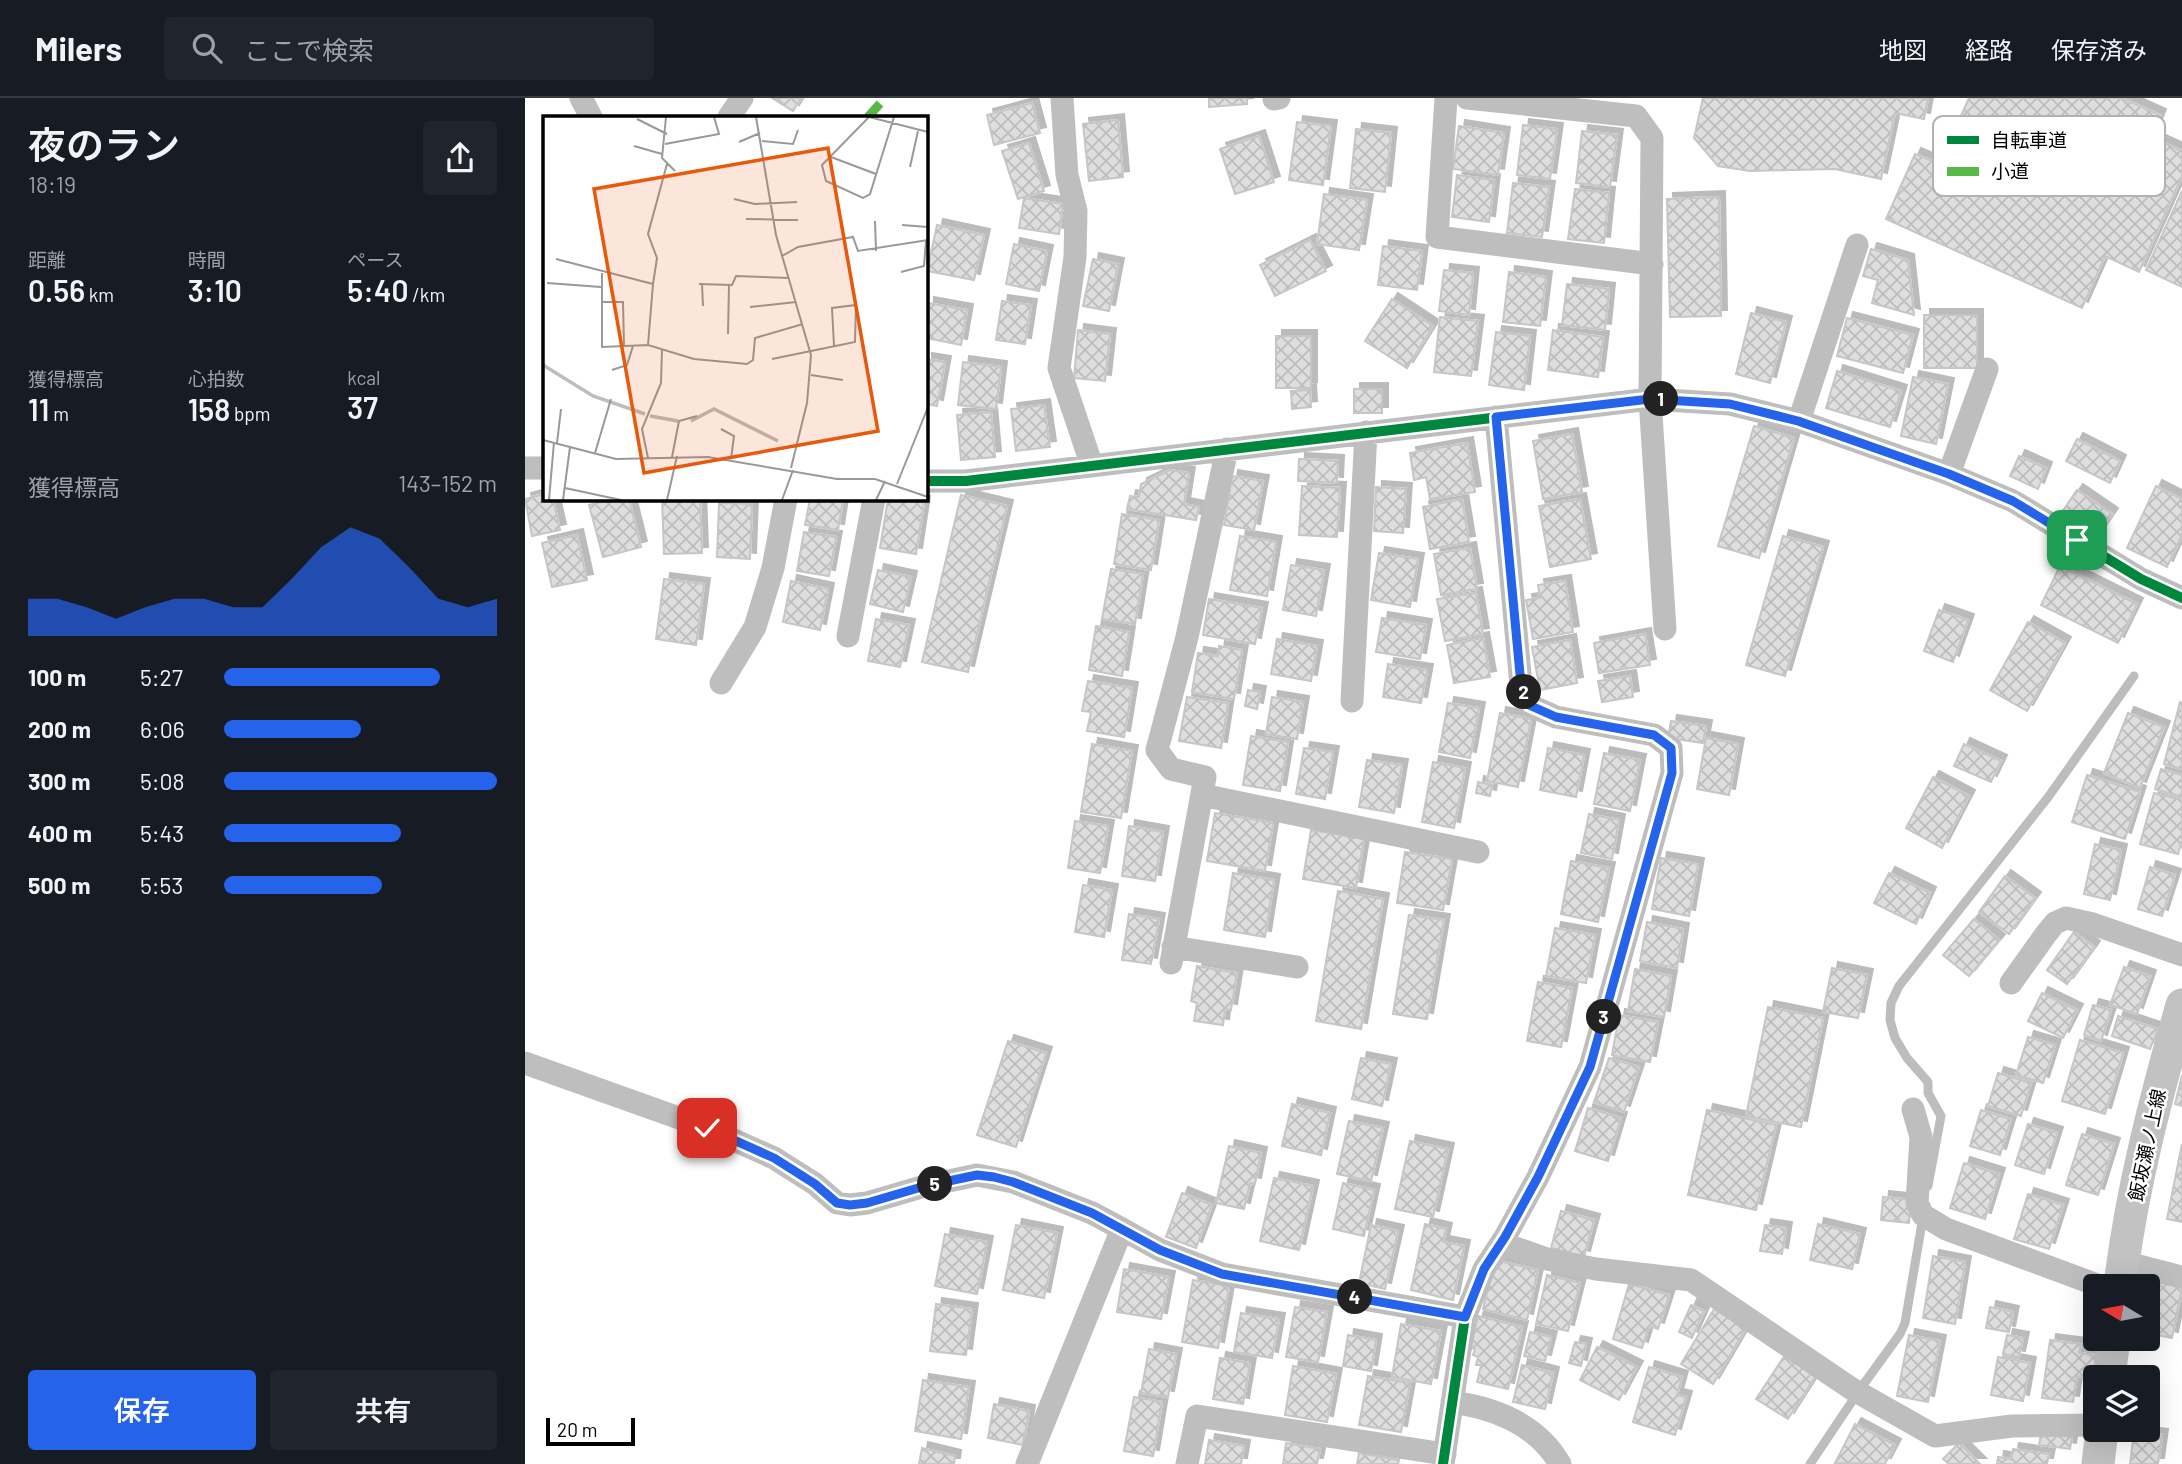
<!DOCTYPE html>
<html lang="ja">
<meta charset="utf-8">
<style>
:root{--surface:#171b24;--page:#20242c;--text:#f1f3f6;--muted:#9ea1a6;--line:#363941;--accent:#2563eb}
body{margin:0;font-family:Barlow,"Noto Sans JP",sans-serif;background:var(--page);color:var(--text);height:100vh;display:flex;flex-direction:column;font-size:26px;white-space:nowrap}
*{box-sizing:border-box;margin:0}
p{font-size:23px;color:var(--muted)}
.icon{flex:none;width:38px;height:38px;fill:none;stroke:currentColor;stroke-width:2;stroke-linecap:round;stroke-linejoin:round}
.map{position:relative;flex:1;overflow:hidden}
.drawer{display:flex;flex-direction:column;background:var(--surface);width:525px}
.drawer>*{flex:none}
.needle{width:46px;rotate:280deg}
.tools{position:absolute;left:1558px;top:1176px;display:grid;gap:14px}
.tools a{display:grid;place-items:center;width:77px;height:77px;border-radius:7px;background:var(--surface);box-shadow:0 7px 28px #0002;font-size:35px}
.scale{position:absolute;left:21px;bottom:18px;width:89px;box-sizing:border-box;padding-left:7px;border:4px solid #000;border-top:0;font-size:19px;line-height:24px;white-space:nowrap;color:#000;-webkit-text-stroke:5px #fff;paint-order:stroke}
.pin{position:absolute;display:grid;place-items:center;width:60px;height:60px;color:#fff;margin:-30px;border-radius:14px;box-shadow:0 4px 10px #0006}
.km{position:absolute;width:35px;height:35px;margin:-18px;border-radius:50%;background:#222;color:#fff;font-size:19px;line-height:35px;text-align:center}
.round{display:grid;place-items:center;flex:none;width:74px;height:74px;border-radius:7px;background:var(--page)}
.overview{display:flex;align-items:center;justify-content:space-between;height:119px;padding:0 28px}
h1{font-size:38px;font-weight:600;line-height:52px}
.metrics{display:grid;grid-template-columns:repeat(3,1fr);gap:10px;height:119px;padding:7px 28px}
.metrics div{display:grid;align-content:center}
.metrics b{font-size:30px;font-weight:600}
.metrics small{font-size:19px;font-weight:400}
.metrics p{font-size:19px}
.chart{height:196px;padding:14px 28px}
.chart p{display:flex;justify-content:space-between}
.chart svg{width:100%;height:126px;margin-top:7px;fill:var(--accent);opacity:.7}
.button{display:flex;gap:14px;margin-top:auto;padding:14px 28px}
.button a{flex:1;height:80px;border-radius:7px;background:var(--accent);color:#fff;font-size:28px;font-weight:600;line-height:80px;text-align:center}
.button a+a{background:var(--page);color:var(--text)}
ul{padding:0 28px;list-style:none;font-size:23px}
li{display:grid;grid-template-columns:112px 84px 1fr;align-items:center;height:52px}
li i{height:18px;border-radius:9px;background:var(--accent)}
header{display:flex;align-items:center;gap:42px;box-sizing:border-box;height:98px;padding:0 35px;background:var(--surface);border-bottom:2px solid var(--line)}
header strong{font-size:33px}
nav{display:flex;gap:38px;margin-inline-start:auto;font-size:24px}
.search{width:490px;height:63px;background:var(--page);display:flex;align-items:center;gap:18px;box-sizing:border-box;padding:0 24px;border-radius:7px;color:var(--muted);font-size:26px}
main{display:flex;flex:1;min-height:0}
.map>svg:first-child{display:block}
</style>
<header>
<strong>Milers</strong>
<div class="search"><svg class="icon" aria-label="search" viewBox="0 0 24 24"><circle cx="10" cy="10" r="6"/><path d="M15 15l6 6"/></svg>ここで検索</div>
<nav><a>地図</a><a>経路</a><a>保存済み</a></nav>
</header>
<main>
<section class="drawer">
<div class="overview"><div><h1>夜のラン</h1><p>18:19</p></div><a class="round"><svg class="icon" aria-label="share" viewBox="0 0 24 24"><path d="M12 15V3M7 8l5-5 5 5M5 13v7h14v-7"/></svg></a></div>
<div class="metrics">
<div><p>距離</p><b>0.56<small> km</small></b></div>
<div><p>時間</p><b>3:10</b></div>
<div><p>ペース</p><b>5:40<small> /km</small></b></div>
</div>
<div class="metrics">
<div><p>獲得標高</p><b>11<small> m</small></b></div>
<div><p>心拍数</p><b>158<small> bpm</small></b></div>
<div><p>kcal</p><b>37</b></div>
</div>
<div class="chart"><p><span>獲得標高</span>143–152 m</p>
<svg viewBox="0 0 160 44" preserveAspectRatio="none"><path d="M0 44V31L10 31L20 34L30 38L40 34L50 31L60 31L70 34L80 34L90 24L100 13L110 6L120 10L130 20L140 31L150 34L160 31V44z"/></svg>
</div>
<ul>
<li><b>100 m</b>5:27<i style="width:79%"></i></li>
<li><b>200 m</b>6:06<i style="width:50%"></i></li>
<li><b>300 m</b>5:08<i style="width:100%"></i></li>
<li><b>400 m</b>5:43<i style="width:65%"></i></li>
<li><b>500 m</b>5:53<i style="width:58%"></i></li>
</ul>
<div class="button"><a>保存</a><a>共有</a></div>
</section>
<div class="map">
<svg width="1657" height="1366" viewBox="0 0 1657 1366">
<defs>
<pattern id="building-cross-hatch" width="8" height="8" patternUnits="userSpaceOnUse" patternTransform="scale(1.75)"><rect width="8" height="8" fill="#dedede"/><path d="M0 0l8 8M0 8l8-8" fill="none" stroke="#bdbdbd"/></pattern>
<filter id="shadow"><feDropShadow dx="6" dy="-6" stdDeviation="0" flood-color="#0004"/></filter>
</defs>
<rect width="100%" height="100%" fill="#fff"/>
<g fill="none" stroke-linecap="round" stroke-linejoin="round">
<path stroke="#bdbdbd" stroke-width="9" d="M1403,1088L1416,1018L1403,995V984L1382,960L1370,940L1365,922L1366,905L1374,888L1524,698L1609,578
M1285,1366L1338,1287L1375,1236L1380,1225L1398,1119"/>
</g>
<path fill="url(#building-cross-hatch)" stroke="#c6c6c6" stroke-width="2" filter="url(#shadow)" d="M247,0H276L268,13Z
M684,0H722V6L684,9Z
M1178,0H1403L1399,21L1370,15L1356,81L1310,71L1225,73L1193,68L1169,40Z
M1444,0H1597L1635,17L1626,39L1657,53V78L1614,174L1580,158L1557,210L1361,121L1390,56L1414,66Z
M507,5L515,35L469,47L462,17Z
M593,22L598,79L564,83L558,26Z
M772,24L806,28L798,87L764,82Z
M998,27L1032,31L1025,81L992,77Z
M934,28L979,35L973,77L928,71Z
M831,31L866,35L860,94L825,90Z
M1057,33L1092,37L1085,89L1051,85Z
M734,38L749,84L710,96L695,51Z
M504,45L519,93L493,101L477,53Z
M932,77L969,82L964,124L927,119Z
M988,85L1024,89L1017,139L982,135Z
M1050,91L1084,95L1079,145L1043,141Z
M1657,93V189L1621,172Z
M799,96L842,102L834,152L792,146Z
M1194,99L1196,218L1145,219L1142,101Z
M499,100L538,106L534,136L494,130Z
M412,127L459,137L449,182L402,173Z
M785,142L801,173L750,198L735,167Z
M489,146L522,153L514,193L481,186Z
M858,148L897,153L892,192L853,187Z
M1346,151L1383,162L1389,217L1347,205L1353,182L1338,178Z
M568,161L593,166L584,213L558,208Z
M919,172L948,175L944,217L914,213Z
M984,174L1021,179L1015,228L978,224Z
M1042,186L1084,191L1080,232L1037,227Z
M867,201L908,228L882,270L840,243Z
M477,203L506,207L500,246L471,242Z
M403,205L442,212L436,247L401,240Z
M1226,215L1261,224L1245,285L1211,276Z
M1399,217H1452V270H1399Z
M915,219L953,223L946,278L909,274Z
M1322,220L1388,237L1378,275L1312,258Z
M553,232L585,236L580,283L549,280Z
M1028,232L1078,239L1073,279L1023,272Z
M971,234L1005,238L999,292L964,287Z
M751,238H786V290H751Z
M401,261L420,264L412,308L401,306Z
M438,264L476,269L471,311L433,307Z
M1312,273L1376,293L1365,329L1301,310Z
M1388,279L1423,286L1411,346L1376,338Z
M829,291H857V315H829Z
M785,292L786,309L767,311L766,293Z
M519,307L525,349L491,353L486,311Z
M466,314L470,359L436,362L432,317Z
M1229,328L1269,340L1234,460L1193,448Z
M1047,336L1057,394L1018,401L1008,343Z
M1552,341L1595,363L1585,385L1541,363Z
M942,345L950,394L905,401L901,379L889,382L885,355Z
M1494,358L1521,370L1513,391L1485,378Z
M774,361L813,363L812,385L773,383Z
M645,372L664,375L659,406L674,409L671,422L602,411L605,398L614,399L616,386Z
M707,378L738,383L729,432L699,427Z
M777,388L815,390L812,439L774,437Z
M1631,388L1657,401V436L1642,469L1602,450Z
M851,389L881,391L878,435L849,433Z
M1552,392L1587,416L1570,441L1535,417Z
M19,396V401H28L35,432L7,438L0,401Z
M436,397L482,408L443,574L397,564Z
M88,401H104L116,449L78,459L64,407Z
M137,401H175L177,455L139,456Z
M285,401H318L313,432L280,427Z
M363,401L399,404L391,456L355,450Z
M937,401L944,444L905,451L898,409Z
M1055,401L1066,461L1025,469L1014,408Z
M194,405L227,406L225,461L192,459Z
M597,416L634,422L626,472L589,466Z
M279,434L311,439L304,478L272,473Z
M52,437L62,482L27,489L17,445Z
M715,438L751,444L742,498L705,492Z
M1258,438L1298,449L1260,578L1221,567Z
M945,450L952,491L916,497L909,456Z
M854,455L893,461L885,509L846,502Z
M766,467L799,472L791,518L758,512Z
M1535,468L1612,506L1593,545L1516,507Z
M586,471L618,476L610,526L577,521Z
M353,472L386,479L378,514L345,506Z
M139,481L179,486L171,547L131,541Z
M266,483L303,491L295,532L258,524Z
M1040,483L1048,534L1008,541L1001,502L1015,500L1013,487Z
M951,495L958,536L920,543L912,501Z
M684,501L737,510L730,546L678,537Z
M1414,512L1443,522L1428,564L1399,553Z
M857,520L901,527L895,561L851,554Z
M351,521L384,527L375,569L343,563Z
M1503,524L1540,545L1502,613L1465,592Z
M571,528L604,534L597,578L564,572Z
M1120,536L1125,567L1074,575L1069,545Z
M958,540L965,579L929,585L922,547Z
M752,541L792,548L786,583L746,576Z
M1045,542L1052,585L1015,592L1007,549Z
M694,548L717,552L709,601L667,594L673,555L693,558Z
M863,566L902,572L896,605L858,599Z
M1105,578L1108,599L1077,604L1073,583Z
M563,583L607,590L599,639L562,633L566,614L557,613Z
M723,592L735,594L732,611L720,608Z
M662,599L703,605L696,650L654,643Z
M747,599L778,604L772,641L741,636Z
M1655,604L1657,605V671L1639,666Z
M923,605L954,610L945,660L914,654Z
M975,615L1006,621L993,689L962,683Z
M1603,615L1639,629L1615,690L1579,675Z
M1146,623L1181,628L1178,645L1143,640Z
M726,638L763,644L755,693L718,687Z
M1181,640L1213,646L1204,697L1172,691Z
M567,646L607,653L596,720L556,714Z
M1439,646L1476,663L1466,684L1429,668Z
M779,650L808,654L800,701L771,696Z
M1023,650L1059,657L1051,699L1015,692Z
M1079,655L1115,662L1105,713L1069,706Z
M842,662L877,667L869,715L834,709Z
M908,664L940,670L929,730L897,724Z
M1636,671L1657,677V699L1630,691Z
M1562,677L1615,694L1600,741L1547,724Z
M1408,679L1444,698L1417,750L1381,730Z
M953,684L967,687L965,698L951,695Z
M1629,695L1657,702V742L1653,756L1615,746Z
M690,715L748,725L740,773L682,763Z
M1064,716L1094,722L1087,761L1056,755Z
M550,723L583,728L575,775L543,770Z
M604,728L638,734L630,783L597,778Z
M786,732L839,741L831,790L778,781Z
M1570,746L1596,752L1585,802L1559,796Z
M880,754L927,761L918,812L872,805Z
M1136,760L1173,766L1164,818L1127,811Z
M1046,763L1084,770L1073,824L1036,816Z
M1625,769L1650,777L1637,818L1613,811Z
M708,775L749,782L740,839L699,832Z
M1364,775L1405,795L1391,826L1349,805Z
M1480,778L1510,800L1484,836L1454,814Z
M558,787L587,792L579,839L550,834Z
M813,793L858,801L836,931L791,923Z
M604,816L634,821L626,866L597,862Z
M884,817L919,822L902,921L868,916Z
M1449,821L1474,842L1444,878L1418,857Z
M1122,824L1158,831L1152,870L1115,863Z
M1030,830L1070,837L1061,885L1021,878Z
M1549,834L1569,849L1542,886L1522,872Z
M672,868L712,875L706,912L700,911L698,927L669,923L672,905L666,903Z
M1599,869L1625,878L1612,916L1585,907Z
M1307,870L1342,877L1333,920L1298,914Z
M1110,871L1146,878L1139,919L1103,913Z
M1013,884L1047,890L1036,949L1002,943Z
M1517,895L1552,912L1538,940L1503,923Z
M1568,907L1586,912L1576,943L1559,937Z
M1243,909L1298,920L1276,1029L1221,1018Z
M1094,917L1133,924L1125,964L1087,957Z
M1593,918L1633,931L1625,951L1587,938Z
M1503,939L1530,947L1518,985L1491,977Z
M1555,942L1598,955L1580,1016L1537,1003Z
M483,943L521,955L491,1049L452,1037Z
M836,960L866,966L857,1008L827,1001Z
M1084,960L1114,969L1099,1014L1069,1004Z
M1473,975L1506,985L1496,1018L1463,1008Z
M1657,977V1008L1650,1006Z
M767,1006L805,1015L796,1057L757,1048Z
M1063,1010L1096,1020L1083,1063L1050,1053Z
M1182,1012L1251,1027L1231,1112L1163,1097Z
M1456,1012L1486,1021L1475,1057L1445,1048Z
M824,1023L858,1030L846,1083L812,1076Z
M1503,1026L1532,1035L1519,1076L1490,1067Z
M1557,1036L1589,1046L1573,1097L1541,1087Z
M885,1043L923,1051L908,1119L870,1111Z
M1657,1046V1124L1642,1121Z
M704,1048L736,1055L730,1086L725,1085L719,1111L691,1105Z
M1439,1065L1474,1076L1460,1121L1425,1110Z
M749,1080L788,1088L774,1152L735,1143Z
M818,1085L849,1092L839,1138L808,1131Z
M657,1095L687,1107L671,1150L641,1139Z
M1503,1096L1538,1107L1524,1151L1489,1141Z
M1358,1099L1386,1102L1384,1125L1356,1122Z
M1036,1113L1069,1122L1059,1159L1026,1150Z
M900,1126L921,1131L918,1144L939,1148L928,1202L886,1192Z
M1293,1126L1335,1136L1327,1171L1285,1162Z
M491,1127L532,1135L519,1200L478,1192Z
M846,1127L873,1133L860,1191L834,1185Z
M1240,1127L1261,1130L1257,1156L1235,1153Z
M420,1136L462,1144L452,1196L410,1188Z
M1408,1158L1440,1164L1430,1226L1398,1220Z
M970,1162L1013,1172L1002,1222L958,1211Z
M599,1171L644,1179L636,1221L592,1214Z
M1022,1177L1055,1185L1043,1233L1011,1226Z
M668,1182L704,1188L693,1250L657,1244Z
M1621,1182L1657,1189L1647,1240L1622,1235Z
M1104,1186L1144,1197L1133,1231L1124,1228L1117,1250L1088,1241Z
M411,1206L447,1211L441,1257L405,1253Z
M1166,1207L1179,1213L1167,1240L1154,1234Z
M770,1209L802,1214L793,1264L761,1259Z
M1465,1209L1488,1214L1484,1234L1461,1230Z
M1189,1211L1221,1230L1188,1286L1156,1266Z
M716,1215L754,1221L747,1260L709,1254Z
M953,1218L997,1229L983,1291L952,1284L956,1267H951L953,1259L948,1257L950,1251L946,1250Z
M876,1226L916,1233L906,1286L867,1279Z
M1005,1234L1026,1239L1020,1263L999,1258Z
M823,1237L851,1242L846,1273L818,1268Z
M1384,1237L1415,1243L1403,1304L1372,1298Z
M1482,1237L1498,1240L1494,1259L1478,1256Z
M1525,1242L1556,1246L1554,1255L1571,1257L1568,1280L1552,1278L1548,1304L1517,1300Z
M1050,1244L1061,1246L1056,1268L1044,1265Z
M1072,1249L1112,1269L1094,1302L1055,1282Z
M624,1251L651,1256L643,1299L616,1295Z
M1260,1257L1291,1277L1263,1321L1231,1301Z
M1473,1259L1505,1265L1498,1303L1466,1297Z
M695,1260L725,1265L718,1306L688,1301Z
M997,1267L1028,1275L1020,1311L988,1304Z
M768,1268L811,1276L802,1324L760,1317Z
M1124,1269L1157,1279L1152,1297L1161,1299L1150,1337L1108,1324Z
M843,1278L885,1285L876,1334L834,1327Z
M398,1282L444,1289L436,1341L390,1333Z
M609,1299L637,1304L628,1358L599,1353Z
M469,1306L504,1313L498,1347L463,1340Z
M1330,1326L1370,1347L1360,1366L1310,1365Z
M1609,1334L1637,1337L1633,1366H1605Z
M1516,1336L1547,1339L1545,1351L1514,1347Z
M684,1342L719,1348L716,1366H680Z
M761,1345L795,1351L792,1366H758Z
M1434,1345L1455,1366H1424L1418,1361Z
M397,1350L430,1358L429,1366H394Z
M1488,1351L1524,1356L1522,1366H1472L1473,1359L1486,1361Z
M834,1355L874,1362L873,1366H832Z"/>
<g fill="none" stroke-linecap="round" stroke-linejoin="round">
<path stroke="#bebebe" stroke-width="23" d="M56,0L66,19
M537,0L542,77L551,113L550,159L534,270L567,368
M921,0L912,139L1127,166
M942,0L1111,18L1127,40L1125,301L1140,531
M749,1L754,0
M204,19L217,0
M1274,323L1332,147
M0,370H19
M1424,376L1462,271
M401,383H441L1125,301L1205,306L1274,323L1424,376L1488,403L1616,481L1657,500
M323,538L349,401
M196,585L230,529L248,470L261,401
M827,603L841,334
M677,697L953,754
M648,849L772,869
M646,865L680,679L646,671L632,652L662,539L702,351
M1486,885L1521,836L1530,825L1541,820L1568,826L1657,857
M0,965L182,1030L249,1060L290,1086L312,1105L325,1107L342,1105L400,1088L452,1077L488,1084L567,1115L597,1131
M1388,1011L1396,1039L1392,1105L1398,1117L1421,1131L1575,1188
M976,1145L1022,1161L1071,1171L1166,1182L1327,1291L1410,1338L1487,1328L1570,1327
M1598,1164L1657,1179
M927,1304C970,1310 1012,1326 1035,1366
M502,1366L597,1131L635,1152L697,1176L940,1219
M662,1366L672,1318L920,1356
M918,1366L940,1219L959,1171L980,1139L1013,1079L1065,969L1147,675L1146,650L1129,637L1031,619L1004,607L996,587L971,319"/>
<path stroke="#c2c2c2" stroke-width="33" d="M1595,1188C1606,1093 1631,999 1657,907
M1584,1279L1589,1241
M1573,1366L1577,1332"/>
<path stroke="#58b947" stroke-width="9" stroke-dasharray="18 9" stroke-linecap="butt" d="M343,19L360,0"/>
<g stroke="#fff" stroke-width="15">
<path id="cycleway" d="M401,383H441L1125,301L1205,306L1274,323L1424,376L1488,403L1616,481L1657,500
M918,1366L940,1219L959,1171L980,1139L1013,1079L1065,969L1147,675L1146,650L1129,637L1031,619L1004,607L996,587L971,319"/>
</g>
<use href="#cycleway" stroke="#00873e" stroke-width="10"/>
</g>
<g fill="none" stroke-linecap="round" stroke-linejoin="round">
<g stroke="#fff" stroke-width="14">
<path id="route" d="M182,1030L249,1060L290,1086L312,1105L325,1107L342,1105L400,1088L452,1077L469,1079L488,1084L567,1115L635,1152L697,1176L940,1219L959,1171L980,1139L1013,1079L1065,969L1147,675L1146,650L1129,637L1031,619L1004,607L996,587L971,319L1125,301L1205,306L1273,323L1424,376L1488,403L1552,442"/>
</g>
<use href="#route" stroke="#2563eb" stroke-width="9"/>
</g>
<g text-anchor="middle" stroke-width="5" stroke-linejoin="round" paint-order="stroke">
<g font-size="19" fill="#000" stroke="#fff">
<text transform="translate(1622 1047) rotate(-78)" y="7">飯坂瀬ノ上線</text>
</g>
</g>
<g transform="translate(18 18)">
<rect width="385" height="385" fill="#fff"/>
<path fill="none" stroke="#bdbdbd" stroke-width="3.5" d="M0,249L50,280L102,298M107,300L135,305M148,305L171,293L235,325"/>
<path fill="none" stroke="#999" stroke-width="2" d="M123,1L119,42L132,55M213,1L233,119L268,239L264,287L248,352M326,1L279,49L283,65L320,82L327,78L351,1M326,1L385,16M94,3L124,18M219,25L250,28L255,14M196,26L217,17M122,28L176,18L171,1M91,30L119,38M288,41L333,58M367,51L375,15M191,83L212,88L254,86M203,103L255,104M332,105L333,135M359,109L385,111M239,140L255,131L310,121L315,135L385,124M13,143L110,168L105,229M358,156L381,150L383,125M59,157V231L105,229L151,243L204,248L210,244L212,222L260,208M4,167L58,171M110,168L114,142L105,118L124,48M156,168L189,169L193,160L246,162M159,168L160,190M58,186H80L81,230M207,191L253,186M185,218L186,169M291,230L289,192L313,189M229,243L312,226L313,189L308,160M69,254L84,249L90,230M268,259L300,264M178,313L191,320L188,343M0,324L73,343L165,341L294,363H332L385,381M14,327L18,293M52,337L68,283M129,341L136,305L154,300M105,342L99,313L118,267L119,233M354,368L385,291M22,372L78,384M6,384L11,326M20,384L27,331M124,384L134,340M239,384L250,354M333,384L342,365"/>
<path fill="#e8590c" fill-opacity="0.15" stroke="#e8590c" stroke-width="3.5" d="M285,32L335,315L101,357L51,73Z"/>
<rect width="385" height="385" fill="none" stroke="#000" stroke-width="3.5"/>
</g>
<rect x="1408" y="18" width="232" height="80" rx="10" fill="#fff" stroke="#b2b2b2" stroke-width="2"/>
<rect x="1422" y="38" width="32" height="8" fill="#00873e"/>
<rect x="1422" y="69" width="32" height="9" fill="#58b947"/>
<g font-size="19" fill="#000">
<text x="1466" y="49">自転車道</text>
<text x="1466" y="80">小道</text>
</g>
</svg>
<div class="tools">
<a><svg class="needle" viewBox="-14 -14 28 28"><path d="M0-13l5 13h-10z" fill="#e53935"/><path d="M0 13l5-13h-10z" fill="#9ea1a6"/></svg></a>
<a><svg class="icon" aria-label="layers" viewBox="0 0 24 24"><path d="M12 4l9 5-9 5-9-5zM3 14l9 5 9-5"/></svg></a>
</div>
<div class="scale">20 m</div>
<div class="pin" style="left:1552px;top:442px;background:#1e9e55"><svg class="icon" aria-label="arrive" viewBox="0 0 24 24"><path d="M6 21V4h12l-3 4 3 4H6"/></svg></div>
<div class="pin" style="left:182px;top:1030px;background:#d93025"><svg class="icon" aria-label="check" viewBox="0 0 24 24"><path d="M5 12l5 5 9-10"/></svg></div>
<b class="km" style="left:1136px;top:301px">1</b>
<b class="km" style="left:999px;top:594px">2</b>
<b class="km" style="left:1079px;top:919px">3</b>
<b class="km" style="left:830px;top:1199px">4</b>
<b class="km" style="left:410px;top:1086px">5</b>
</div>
</main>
